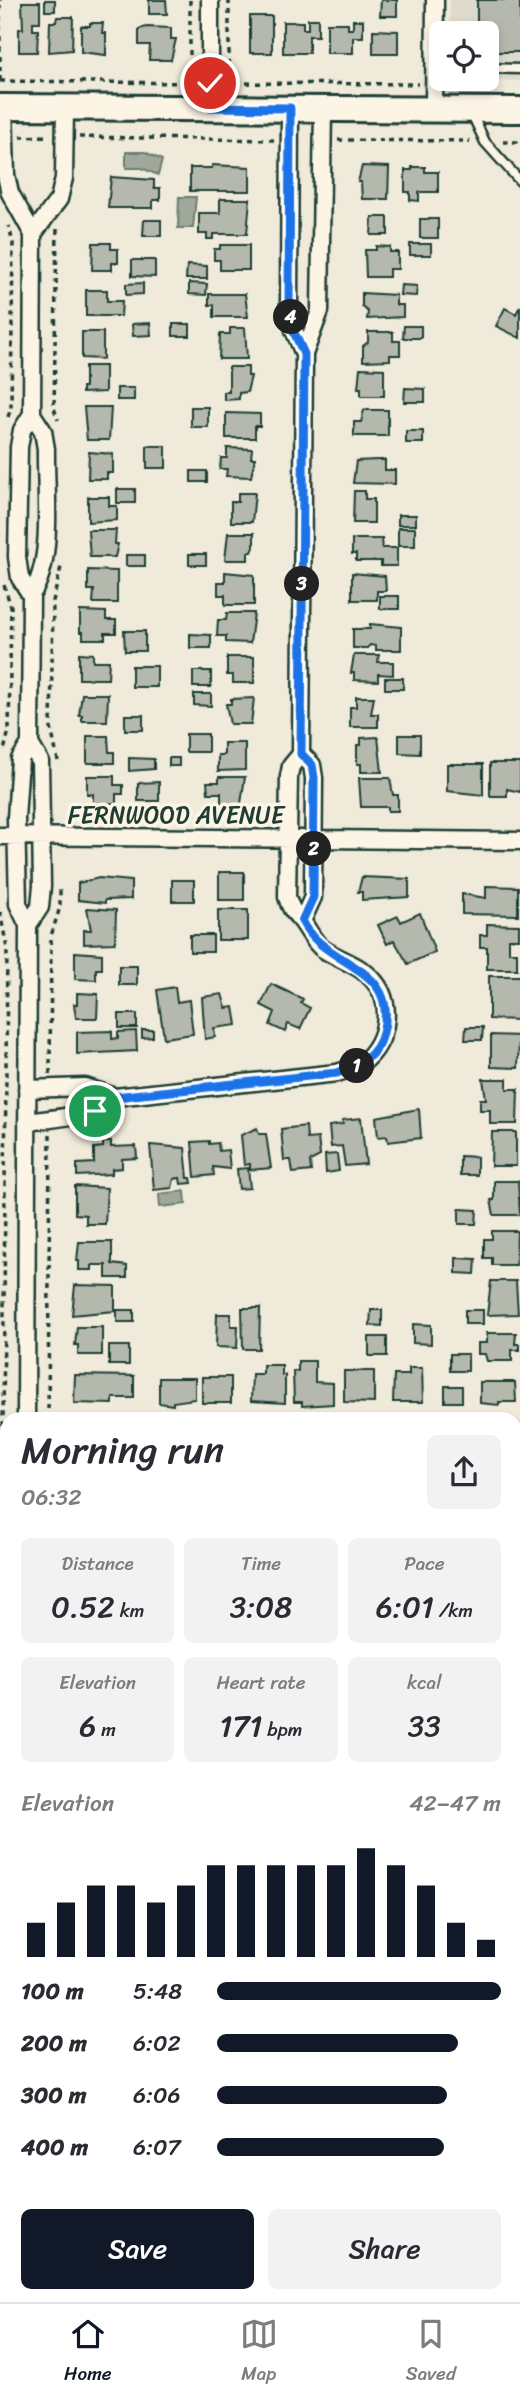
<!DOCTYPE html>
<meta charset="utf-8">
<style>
:root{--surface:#fff;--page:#f2f2f3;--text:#2b2b33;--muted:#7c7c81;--line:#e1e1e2;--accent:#111827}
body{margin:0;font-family:Sriracha,sans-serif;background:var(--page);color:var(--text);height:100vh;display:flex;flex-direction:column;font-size:26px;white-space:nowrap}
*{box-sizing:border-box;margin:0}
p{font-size:23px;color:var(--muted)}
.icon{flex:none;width:38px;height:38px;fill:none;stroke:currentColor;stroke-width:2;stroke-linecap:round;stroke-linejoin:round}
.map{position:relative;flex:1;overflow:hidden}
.drawer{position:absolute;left:0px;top:1412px;width:522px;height:891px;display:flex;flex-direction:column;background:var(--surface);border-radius:21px 21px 0 0;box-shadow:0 4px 10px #0003}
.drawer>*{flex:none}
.buttons{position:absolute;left:429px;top:21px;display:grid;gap:14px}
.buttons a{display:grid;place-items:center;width:70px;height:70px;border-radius:10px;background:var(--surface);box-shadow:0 4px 10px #0003;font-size:35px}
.pin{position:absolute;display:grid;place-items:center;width:60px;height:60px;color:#fff;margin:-30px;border:4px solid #fff;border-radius:50%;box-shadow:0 2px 7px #0007}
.km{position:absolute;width:35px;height:35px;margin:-18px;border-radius:50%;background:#222;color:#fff;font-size:19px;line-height:35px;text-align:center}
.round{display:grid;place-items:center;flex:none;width:74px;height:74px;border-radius:10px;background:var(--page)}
.head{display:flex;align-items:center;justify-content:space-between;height:119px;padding:0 21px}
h1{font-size:38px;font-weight:600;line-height:52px}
.stats{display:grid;grid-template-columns:repeat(3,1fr);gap:10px;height:119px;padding:7px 21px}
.stats div{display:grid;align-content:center;border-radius:10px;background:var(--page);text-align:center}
.stats b{font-size:30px;font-weight:600}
.stats small{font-size:19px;font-weight:400}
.stats p{font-size:19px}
.chart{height:196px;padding:14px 21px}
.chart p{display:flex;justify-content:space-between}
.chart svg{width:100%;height:126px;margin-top:7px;stroke:var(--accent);stroke-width:6}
.button{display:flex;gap:14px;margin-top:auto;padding:14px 21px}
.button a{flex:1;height:80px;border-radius:10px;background:var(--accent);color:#fff;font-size:28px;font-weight:600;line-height:80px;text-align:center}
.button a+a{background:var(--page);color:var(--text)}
ul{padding:0 21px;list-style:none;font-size:23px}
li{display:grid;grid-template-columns:112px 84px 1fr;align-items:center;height:52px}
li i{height:18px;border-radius:9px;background:var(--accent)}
.tabs{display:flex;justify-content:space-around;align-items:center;height:98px;border-top:2px solid var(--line);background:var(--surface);font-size:19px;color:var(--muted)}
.tabs a{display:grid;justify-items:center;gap:4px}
.tabs .current{color:var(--accent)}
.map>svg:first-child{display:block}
</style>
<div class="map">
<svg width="520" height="2302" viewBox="0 0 520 2302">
<rect width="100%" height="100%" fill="#efeada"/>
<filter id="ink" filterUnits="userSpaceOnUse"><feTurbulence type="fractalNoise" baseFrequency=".0143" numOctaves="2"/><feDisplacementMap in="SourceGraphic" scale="14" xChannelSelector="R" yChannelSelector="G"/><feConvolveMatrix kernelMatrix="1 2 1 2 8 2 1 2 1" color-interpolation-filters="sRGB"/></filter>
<g filter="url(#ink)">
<path fill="#dedbcc" d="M450,0H520V81L450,80L486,79V33H450Z
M514,1809H520V2240H515Z"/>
<path fill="#9fa89a" stroke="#6c7d71" stroke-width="2" d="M126,152H145L162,160L158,175L142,168H126Z
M179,197H196L193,228H178Z
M185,1191L186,1204L160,1207L159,1194Z"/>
<path fill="#b5b9ad" stroke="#1f3d34" stroke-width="2" d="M45,0H55V11H45Z
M149,0H166L167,14H149Z
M381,0H397V16H380Z
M477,0H520V52H486V33H477Z
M22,2H40V22H33V30H38L37,52H19V29H23Z
M250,16H272V53H250Z
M57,17H73L72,50L49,52L50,22H56Z
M308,19H318V36H309V53H283V22H303V29H308Z
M353,20H363V37H353V53H327V23H348V29H353Z
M90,23H103L102,33H106V55L81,52V26H90Z
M147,27L171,28V39H176L171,60H149L150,45H139V29Z
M373,30L398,31V54H373Z
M212,165L250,167V191H190V168H212Z
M362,166L389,167L388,199H362L361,182H358Z
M412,167H425V172H438V192H419V201L410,200V192H405V170H412Z
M111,177L154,180V188H160V200H153V208H108Z
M220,199H250L247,234H213V239H207V234H199V213H220Z
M372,217H388V235H371Z
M420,219H438V238H420Z
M144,220H161V236H143Z
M93,243H111V249H118V263H112V270H92Z
M410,244H431V255H410Z
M220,245H249V270H220V260H214V249H220Z
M376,246L390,247V252H398V269H389V277H366L365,250H376Z
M132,260H155V277L132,276Z
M187,265L207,266V279H186Z
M143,283V294L126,295V284Z
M189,283L207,284L206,295L189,294Z
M401,285L417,286L416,296L400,295Z
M86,290H107V301H122L121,316H86Z
M362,293L396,295V305H403V317L367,319L368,312L362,306Z
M209,294H245L248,317H214V305H209Z
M520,306V338L496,326L505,308L516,314Z
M150,323L151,335L133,336L132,324Z
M173,324H190V336H173Z
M404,326H421V338H403Z
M230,328H245L247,359H219L220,334H230Z
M82,332H103V359L82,358Z
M368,332H393V341H400V355H390V360L363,361V346L368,342Z
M85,366H105V392L82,393V387H85Z
M229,367H248V376H251L247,392L239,393V399L224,400V392H229Z
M360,368L384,369V396H361V388H358Z
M117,388H134V400H117Z
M405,388L425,389V402H404Z
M84,407H111L109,440H87Z
M191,407H208V427H191Z
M364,410H388V436H354V422H361Z
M226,413L260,414V426H255V438H226Z
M406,431H423V443H406Z
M147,446H166V468H147Z
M227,448L252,449L251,458H255L251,477L226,476L227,469H220L221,458H227Z
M89,452L113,454V473H107V479H88Z
M377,460H385V470H395V484L353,483L356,461Z
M191,471H207V482H191Z
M117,489H135V503H117Z
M354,491H365V499H374V523H353Z
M238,493H255L252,522H231V502H238Z
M88,497H109V506H117V520L88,522Z
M398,515H416V525H398Z
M398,528H415V546H398Z
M88,530H116L115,544H118L115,557H90Z
M228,533H254V547L252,552H248V560H225Z
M356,539H382V548H397V566H381V561H356V554H352V540Z
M189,554H206V565H189Z
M126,555H145V566H126Z
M88,570L117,571V603H93L94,590H88Z
M225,572L254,575V605H225V595H218V582H225Z
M352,573L385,576L386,591H377V600H352Z
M380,596H399V609H380Z
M80,611L106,612V620H116V633H105V639H83V632H80Z
M227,613H254L250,643L226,642V636H217L218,620H226Z
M370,624L401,627V650H376V646L370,645L367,648H353V629H370Z
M124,631H145V651H125Z
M190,634L211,635V648H190Z
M79,653L93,654V661H109L108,679H79Z
M354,655H379L378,662H393V675L378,674V681L354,680V673H351Z
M227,657H254V683H233V675H227Z
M132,666H157V687H132Z
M193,671H211V687H193Z
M385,678H403V689H385Z
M82,694H108L107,721H82V715H79Z
M194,694H211V706L194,705Z
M356,697H374L371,714H378V727H350V707H356Z
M254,698L251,724H230L226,704H231V699Z
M125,715H143V730H125Z
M186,734H208V752H186Z
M399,735H420V754L399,753Z
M87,736H108L109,752H114V763H87Z
M378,737L382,772H361V764H357V745H361V738Z
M224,743H245V770L218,771V755H224Z
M129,758L154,759V769L129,771Z
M169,758H179V766H169Z
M490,763H520V792L507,789V796H490Z
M447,764H483V795L447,791Z
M87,776H114V785H123V794H116V803L93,805V794H87Z
M219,777H245L240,810H221V793H208L207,782H219Z
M359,778H390L393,795H398V811H388V807H361Z
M159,782V801H138V783Z
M219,872H244V900H219Z
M362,877L409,879V897L362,900V892H358Z
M99,878L131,881V899L105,900V903L78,900V883Z
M172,880H194V901H172Z
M486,886L518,887V915L462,914V894L486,898Z
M87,908L116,910L115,943L84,944V930H91Z
M218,910H248V940H218Z
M420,913L435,952L408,964L394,940L387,944L378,925L398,916L401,922Z
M487,924L519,925V939H509V952H517V969H487V947H480V935H487Z
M190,935H213V952H190Z
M75,952L102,954V969H96V980L75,979Z
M119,966H137V985H119Z
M489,976H520L519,1020L489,1019Z
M271,984L303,999L301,1003L310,1008L300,1029L288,1024L285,1032L270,1025L275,1012L261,1005Z
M175,987L177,1002L189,1000L193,1034L164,1038L157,990Z
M77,993L98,994L97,1018H76L74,1004H77Z
M222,994L226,1008L234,1007L237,1025L214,1028L215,1037L205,1039L202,997Z
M119,1014H137V1028H119Z
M466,1027H483L482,1040H465Z
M142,1030H153V1037L142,1038Z
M112,1031V1039L118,1038V1032L136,1031L137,1051L77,1054V1032Z
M491,1035L519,1036L518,1068L491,1067Z
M483,1079H507V1089H518L517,1124H490V1110H480V1099H486Z
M419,1109L421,1138L388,1142L387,1136L378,1137L376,1117Z
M361,1118L366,1164L345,1166L342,1146L331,1147L329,1126L343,1124L342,1120Z
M306,1126L307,1139L318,1138L320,1156L310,1161L311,1171L293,1173L291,1160H284L281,1129Z
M257,1128L259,1134H266L271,1168L250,1170V1164L244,1165L241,1135Z
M492,1132H516V1166H491Z
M111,1141V1147L136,1146L137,1158L122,1159V1168L112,1169V1174L77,1176V1164L94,1163V1148L103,1147V1142Z
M209,1141V1144L218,1143L219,1151L228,1150L230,1169L213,1167L214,1175L195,1177L192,1142Z
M150,1145L185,1148L188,1178H191L192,1183L181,1184L180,1178L174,1179L172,1188L154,1190Z
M337,1154L339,1171L326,1173L325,1155Z
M460,1156L477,1157V1175H460Z
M248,1168L250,1188L239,1189L237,1169Z
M494,1181H518L520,1215H494L491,1200H494Z
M75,1186L107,1188L105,1224H86V1215L75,1214Z
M459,1209L477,1210L476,1224H459Z
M492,1231H517L516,1265H492V1258H484V1239H492Z
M79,1242H112V1264L127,1266V1278H106V1265H92V1270H79V1261H77Z
M456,1258L476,1259L475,1274L456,1273Z
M491,1281H516L518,1314L487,1315Z
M75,1285L115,1286V1311L72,1315Z
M242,1308H260L259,1349H243Z
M117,1310H134V1322H117Z
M371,1310H382V1326L370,1325Z
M465,1310H483V1324H465Z
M217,1314H231V1326H238L237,1348L216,1347Z
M413,1324L431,1325V1344L413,1343Z
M77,1327H102V1355H78V1345H75Z
M487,1333H516L515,1344H519V1350H512V1361H487L485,1354H478V1343H487Z
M369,1337H387V1356H369Z
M109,1346H129V1365H109Z
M450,1354H468V1371H450Z
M298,1361H315V1382L333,1383V1404L302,1406V1402H294L293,1371H298Z
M263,1365H282V1375H285V1403L251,1401L252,1374H263Z
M409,1368H422L423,1402H393L394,1375H409Z
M344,1371H374V1403L344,1402Z
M75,1375L134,1376V1398H113V1404L74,1403Z
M202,1377H231V1403H202Z
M159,1378H195V1399L173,1402V1405L159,1403Z
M480,1382H515L516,1402H499V1405L480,1403Z
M445,1386H462V1402H445Z
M514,1498L519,1500V1523H514Z
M514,1549L520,1550V1575H514Z
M514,1617H520V1641H514Z
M0,2137H5L3,2235H0Z"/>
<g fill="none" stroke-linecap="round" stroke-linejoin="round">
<g stroke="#1f3d34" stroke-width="13">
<path id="service" d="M486,68L520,69
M471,112L485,142L520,181
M514,2007H520
M0,2120H7
M514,2216H520
M144,2296V2302
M78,2302L79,2296"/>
</g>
<g stroke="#1f3d34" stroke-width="21">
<path id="minor" d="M4,107L6,175L10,193L33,234L32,414L22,430L19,447L17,557L20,578L31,595
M210,107V0
M290,108L289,306L294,330L304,354
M434,109L435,0
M33,234L59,199L64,178L65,107
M301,754L312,765L314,778L313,897L302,921
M0,836L520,841
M28,925L40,907L42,886L40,761L30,744L31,595C55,560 45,491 46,449L43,431L32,414
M27,1089L85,1087L115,1097
M27,1122C62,1117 85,1118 115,1097L337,1073C343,1071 351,1069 357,1066C386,1050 396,1006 374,981C361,965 339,960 323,949C312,941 309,929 300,919C293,911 290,908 287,897L289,776L291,766L301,754L304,354L320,311L323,108
M26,1419L28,925L18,904L16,818L20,759L30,744
M514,1452H520
M0,1562H7
M22,2302L23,2296
M312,2302V2296"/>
</g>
<g stroke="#1f3d34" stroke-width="30">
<path id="primary" d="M0,107L520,110
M514,2274H520
M0,2283H7
M213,2296L237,2302"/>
</g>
<path stroke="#1f3d34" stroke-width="3.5" stroke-dasharray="5 5" stroke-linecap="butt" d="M190,0V83
M229,0V83
M0,81L194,83
M0,81V0
M226,83L418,84
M20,137L50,136
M79,137L274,140
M338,140L470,141
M503,142H520
M57,229L54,408L58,420
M8,417L11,408L13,243L9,226
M4,585L11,607L9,730L4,751
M58,761L51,728L53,601L61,567
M0,912L7,948L2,1547
M50,1074L51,936L60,907V887
M48,1419L50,1134
M3,1576L7,1920"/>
<use href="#service" stroke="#fcf5e5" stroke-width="8"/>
<use href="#minor" stroke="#fcf5e5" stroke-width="16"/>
<use href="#primary" stroke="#fcf5e5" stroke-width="24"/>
</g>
</g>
<g fill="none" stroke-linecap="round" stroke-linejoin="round" filter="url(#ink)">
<g stroke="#fff" stroke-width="14">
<path id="route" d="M95,1111L115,1097L337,1073C358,1066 377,1057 383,1033C400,964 326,969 302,921L313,897L314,778L312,765L301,754L304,354L293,330L289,306L290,108L210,107V83"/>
</g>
<use href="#route" stroke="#1a73e8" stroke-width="9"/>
</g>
<g text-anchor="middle" stroke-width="7" stroke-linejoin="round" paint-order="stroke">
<g font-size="24" fill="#1f3d34" stroke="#fcf5e5">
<text x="176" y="823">FERNWOOD AVENUE</text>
</g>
</g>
</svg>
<div class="buttons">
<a><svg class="icon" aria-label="locate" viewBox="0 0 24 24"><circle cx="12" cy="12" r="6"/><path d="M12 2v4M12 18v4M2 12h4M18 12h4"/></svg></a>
</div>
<div class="pin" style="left:95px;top:1111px;background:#1e9e55"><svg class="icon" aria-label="arrive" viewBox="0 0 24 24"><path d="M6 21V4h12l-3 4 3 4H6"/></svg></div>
<div class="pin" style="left:210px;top:83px;background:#d93025"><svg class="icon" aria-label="check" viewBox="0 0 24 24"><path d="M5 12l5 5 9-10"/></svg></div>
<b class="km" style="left:357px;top:1066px">1</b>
<b class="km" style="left:314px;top:849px">2</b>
<b class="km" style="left:302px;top:584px">3</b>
<b class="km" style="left:291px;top:317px">4</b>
<section class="drawer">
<div class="head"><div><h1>Morning run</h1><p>06:32</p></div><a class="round"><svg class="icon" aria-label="share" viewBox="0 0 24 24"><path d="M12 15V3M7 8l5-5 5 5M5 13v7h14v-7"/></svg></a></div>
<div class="stats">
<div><p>Distance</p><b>0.52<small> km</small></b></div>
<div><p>Time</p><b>3:08</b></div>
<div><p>Pace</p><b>6:01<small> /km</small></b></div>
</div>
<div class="stats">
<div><p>Elevation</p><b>6<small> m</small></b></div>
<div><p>Heart rate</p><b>171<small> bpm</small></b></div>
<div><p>kcal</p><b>33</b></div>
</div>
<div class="chart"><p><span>Elevation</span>42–47 m</p>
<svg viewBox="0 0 160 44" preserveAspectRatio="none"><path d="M5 44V32M15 44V25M25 44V19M35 44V19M45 44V25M55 44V19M65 44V12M75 44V12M85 44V12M95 44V12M105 44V12M115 44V6M125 44V12M135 44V19M145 44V32M155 44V38"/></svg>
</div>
<ul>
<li><b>100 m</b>5:48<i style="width:100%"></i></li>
<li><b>200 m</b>6:02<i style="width:85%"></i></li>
<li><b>300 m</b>6:06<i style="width:81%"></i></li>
<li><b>400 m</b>6:07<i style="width:80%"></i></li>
</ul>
<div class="button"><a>Save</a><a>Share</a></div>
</section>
</div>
<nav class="tabs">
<a class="current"><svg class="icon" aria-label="home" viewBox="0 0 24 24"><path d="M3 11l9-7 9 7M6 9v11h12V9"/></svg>Home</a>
<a><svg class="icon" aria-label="map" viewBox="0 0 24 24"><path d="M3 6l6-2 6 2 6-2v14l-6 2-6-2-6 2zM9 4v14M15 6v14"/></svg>Map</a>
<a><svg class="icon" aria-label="saved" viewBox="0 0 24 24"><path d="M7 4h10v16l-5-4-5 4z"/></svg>Saved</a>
</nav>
